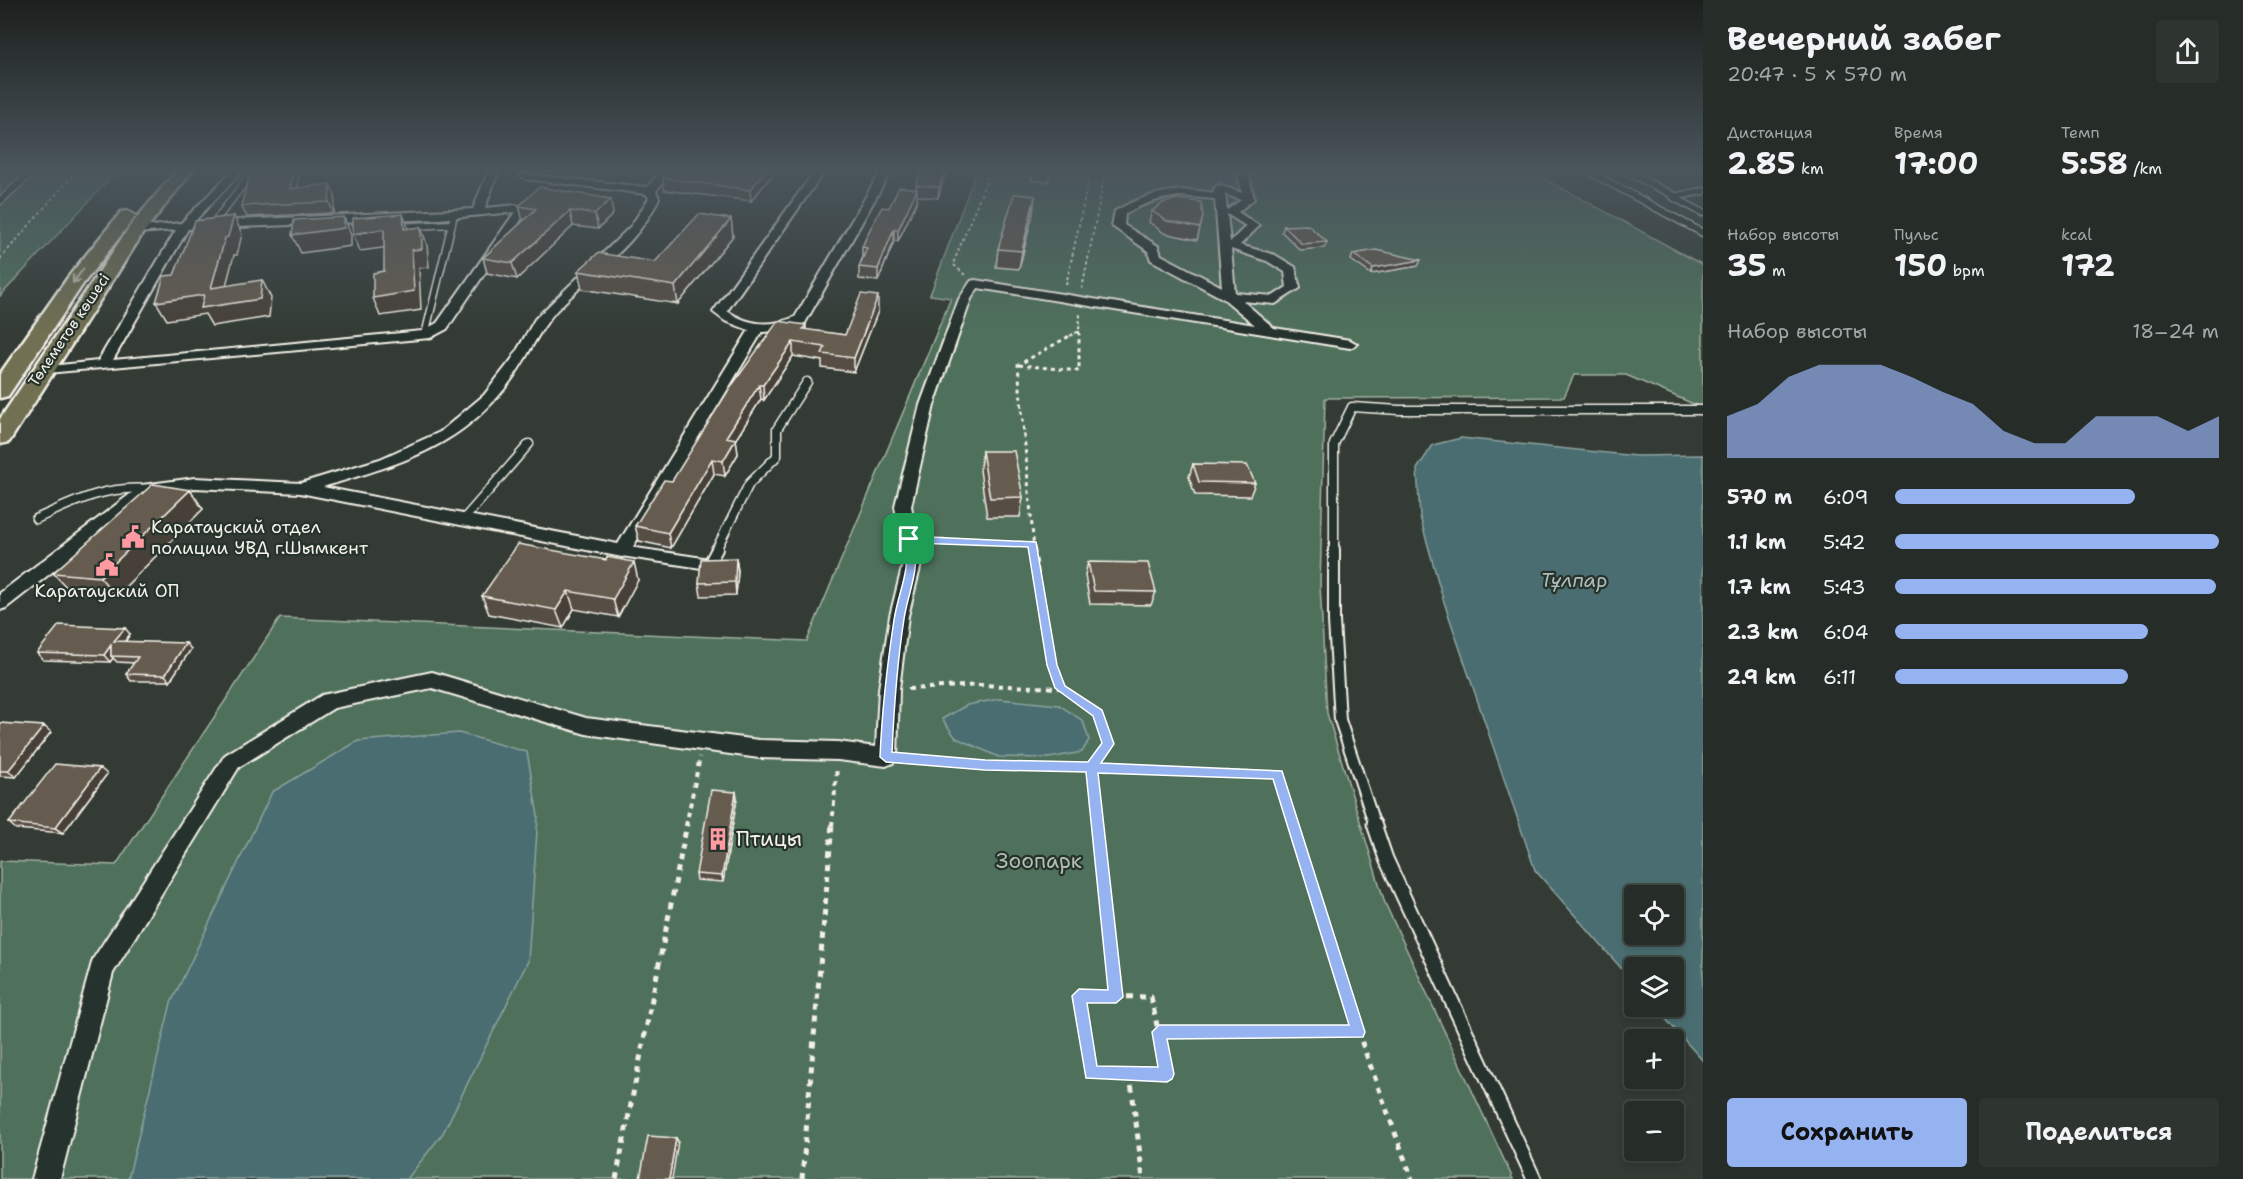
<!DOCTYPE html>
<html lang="ru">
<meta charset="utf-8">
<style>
:root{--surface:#262c27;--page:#2e342f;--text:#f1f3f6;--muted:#a4a7a7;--line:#424844;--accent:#95b2f1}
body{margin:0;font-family:"Shantell Sans",sans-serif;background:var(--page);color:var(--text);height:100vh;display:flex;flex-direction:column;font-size:22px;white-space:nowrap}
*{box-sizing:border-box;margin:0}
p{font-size:20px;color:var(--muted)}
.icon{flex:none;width:33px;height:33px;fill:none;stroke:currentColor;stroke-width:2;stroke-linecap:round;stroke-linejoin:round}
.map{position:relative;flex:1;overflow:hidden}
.panel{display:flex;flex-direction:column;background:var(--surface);width:540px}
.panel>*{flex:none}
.buttons{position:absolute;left:1624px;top:885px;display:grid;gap:12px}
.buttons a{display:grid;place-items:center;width:60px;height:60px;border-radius:6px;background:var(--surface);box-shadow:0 3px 9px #0003,0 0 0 2px var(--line);font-size:30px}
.pin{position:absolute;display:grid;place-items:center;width:51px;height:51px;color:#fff;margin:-26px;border-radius:12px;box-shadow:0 3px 9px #0006}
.round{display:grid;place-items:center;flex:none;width:63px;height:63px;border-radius:6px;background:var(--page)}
.summary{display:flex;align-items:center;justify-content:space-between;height:102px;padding:0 24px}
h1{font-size:33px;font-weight:700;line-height:45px}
.figures{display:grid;grid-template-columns:repeat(3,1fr);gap:9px;height:102px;padding:6px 24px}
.figures div{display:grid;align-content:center}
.figures b{font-size:30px;font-weight:700}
.figures small{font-size:16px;font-weight:400}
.figures p{font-size:16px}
.chart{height:168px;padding:12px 24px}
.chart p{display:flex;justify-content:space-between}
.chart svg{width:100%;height:108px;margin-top:6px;fill:var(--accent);opacity:.7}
.cta{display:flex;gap:12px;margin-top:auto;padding:12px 24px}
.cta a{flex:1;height:69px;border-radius:6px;background:var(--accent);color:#111;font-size:24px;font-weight:700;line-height:69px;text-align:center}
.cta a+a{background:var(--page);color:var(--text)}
ul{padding:0 24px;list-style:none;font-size:20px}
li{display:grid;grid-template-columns:96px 72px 1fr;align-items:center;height:45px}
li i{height:15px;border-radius:8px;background:var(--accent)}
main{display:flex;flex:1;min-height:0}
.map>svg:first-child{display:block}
</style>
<main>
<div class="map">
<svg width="1703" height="1179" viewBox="0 0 1703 1179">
<rect width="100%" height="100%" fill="#333b34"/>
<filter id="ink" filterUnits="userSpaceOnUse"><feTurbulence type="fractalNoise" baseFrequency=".0167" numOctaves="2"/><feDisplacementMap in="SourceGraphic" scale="12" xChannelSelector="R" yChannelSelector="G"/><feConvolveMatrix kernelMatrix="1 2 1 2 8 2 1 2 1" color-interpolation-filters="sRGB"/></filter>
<g filter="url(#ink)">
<path fill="#4f715c" stroke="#a2b1a2" stroke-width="1.5" d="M0,169H119L0,296Z
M977,169H1527L1703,265V408L1626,375H1574L1564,397L1325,398L1320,585L1327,713L1385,903L1513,1179H0V861L116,865L280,618L807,641L951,298L930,295Z"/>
<path fill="#4a6d70" stroke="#8ea2a0" stroke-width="1.5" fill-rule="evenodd" d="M1223,169L1232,181H1240L1245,187L1231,188L1201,170Z
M1461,438L1636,456L1703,455V1061L1655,1007L1674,1006V968H1635V984L1535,870L1443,599L1420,517L1417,469L1433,445ZM1635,896H1674V934H1635Z
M999,699L1059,705L1083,721L1089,740L1082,752L1049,758L999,757L956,738L942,719L967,705Z
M459,733L527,752L538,816L528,961L443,1133L407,1179H128L171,1003L272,792L358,741Z"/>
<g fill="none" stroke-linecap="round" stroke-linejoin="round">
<g stroke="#f4f1e8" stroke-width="9">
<path id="service-far3" d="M1584,169L1703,233
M1621,169L1673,195
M1703,191L1673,197L1703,213
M0,201L35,169
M212,225L255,169
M397,227L451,224
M425,335L453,219"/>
</g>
<g stroke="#f4f1e8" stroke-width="11">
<path id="service-far2" d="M36,519C73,502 106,485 148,489
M463,520L529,444
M716,550L749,484L777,456V429L807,382
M1334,550V444L1352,407L1399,410H1703"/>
</g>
<g stroke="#f4f1e8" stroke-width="14">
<path id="service-far1" d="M1334,549V621L1340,720L1375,826
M622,551L709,564L717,549"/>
</g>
<g stroke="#f4f1e8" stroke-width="17">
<path id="service" d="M1374,824L1386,859L1534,1179"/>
</g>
<g stroke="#f4f1e8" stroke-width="4">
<path id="minor" d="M234,169H244L194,222L473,209L489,169H499L485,208L516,205L527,211L447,329L430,338L36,374L34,371L41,367L98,361L176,230L136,233L130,230L132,228L181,223ZM515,212L437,323L422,331L113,360L188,229L439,219Z
M663,169H673L656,191L659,198C638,246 591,274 556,311C537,332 527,360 509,383C459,449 398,464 323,487L618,544L749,330L725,321L713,312L816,169H826L727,311C750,326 770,327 795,317L882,169H892L805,323L778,331L762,332L628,555L622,557L300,493L195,488L152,494L6,608L0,610V593L142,485L195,478L301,483L380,459L440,432L484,395L512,359L535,319L631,226L649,198L646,194L526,179L521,176L522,174L647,187Z
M1248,169H1261L1249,176L1254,199L1238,212L1259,226L1240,245L1275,255L1295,267L1300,288L1275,304L1243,301L1274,328L1350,340L1357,344L1350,348L978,288L971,299L934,405L911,506L922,560L908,616L899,689L897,757L893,763L886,766L838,760L759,758L586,734L432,688L334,708L239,767L113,973L60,1179H32L93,959L225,755L322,695L432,672L586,718L759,740L838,742L876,747L879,689L890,616L904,560L895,506L920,405L959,299L971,281L975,280L1255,325L1224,299L1151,260L1148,251L1112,226L1115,211C1147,193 1178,186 1214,193V188L1219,185L1242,193L1238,175ZM1225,194L1241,200L1227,210ZM1180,196L1215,199L1222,287L1161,255L1158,246L1124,225L1125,214C1142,204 1159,198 1180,196ZM1227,214L1246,226L1230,242ZM1231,249L1267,261L1285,272L1287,287L1273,296L1235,293Z"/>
</g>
<g stroke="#f4f1e8" stroke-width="5">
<path id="primary" d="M178,169H194L143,233L9,442L0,444V419L130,226Z
M127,211L136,216L83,284L8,396L0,398V374L69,276L121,212Z"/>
</g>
<path stroke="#f4f1e8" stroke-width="2" stroke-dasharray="3 3" stroke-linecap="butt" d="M0,259L78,169
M965,275L953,264L991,169
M1066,285L1091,169
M1082,289L1106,169
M1079,331V336
M1070,336L1079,331L1080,314"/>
<path stroke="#f4f1e8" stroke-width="3" stroke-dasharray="4 4" stroke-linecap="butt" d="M1019,365L1079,371V334
M925,540L1033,544
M1034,550L1018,365L1073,334"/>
<path stroke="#f4f1e8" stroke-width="4" stroke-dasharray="5 5" stroke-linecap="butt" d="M1034,549L1052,665L1061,688L1098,713L1108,744L1091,767L1097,826
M908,689L981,685L1061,688
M905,758L985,765L1278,774L1294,826
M686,826L700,757
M832,826L837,767"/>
<path stroke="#f4f1e8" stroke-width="5" stroke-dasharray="6 6" stroke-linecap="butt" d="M1097,824L1116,997
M1294,824L1358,1032L1412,1179
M1079,996L1151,997L1167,1074L1091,1073Z
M1159,1032H1358
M1130,1074L1143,1179
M616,1179L687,824
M802,1179L832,824"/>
<use href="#service-far3" stroke="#26332d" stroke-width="6"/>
<use href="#service-far2" stroke="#26332d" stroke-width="8"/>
<use href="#service-far1" stroke="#26332d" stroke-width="10"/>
<use href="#service" stroke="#26332d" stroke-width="13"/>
<use href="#minor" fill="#26332d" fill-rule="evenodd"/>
<use href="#primary" fill="#716f52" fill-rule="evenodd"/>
</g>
<path fill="#574e45" stroke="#f4f1e8" stroke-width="1.5" d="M260,169H300L297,189L335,195L334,213L247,217L241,206Z
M521,169H564L533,173L522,172Z
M733,169H777L751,201L664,190L663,178L730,172Z
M947,169L938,198L917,196V201L898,241H894L878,281L859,279V267L862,259V247L889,208L916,189V185Z
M1033,169H1052L1048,182L1031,180Z
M1035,196L1033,213L1019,269L996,267L998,249Z
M519,206L613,214L598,229L573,226L517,279L487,273L483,258L523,221Z
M1152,211L1203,216L1197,240L1164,233L1149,222Z
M731,219L733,236L678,304L582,289L578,271L655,262Z
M1284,226L1327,242L1324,248L1300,250L1282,232Z
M1353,254L1418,266L1371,274L1351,260Z
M878,311L854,372L822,368V361L793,356L764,400L761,399L736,439L738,454L725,476L714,474L671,548L639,541L635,526L672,481L806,325V330L845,335Z
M982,451L1023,497L1020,517H987L980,470Z
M1193,464L1255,483L1250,496L1195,495L1189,477Z
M190,490L203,509L116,596L71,592L53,573Z
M736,558L738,571L736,595L701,596L699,583Z
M1088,562L1156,592L1151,605L1090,604L1085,575Z
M638,580L618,617L574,609L563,628L489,614L482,596Z
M130,634L125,642L191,649L170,681H131L126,674L134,663L117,662L113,658L110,662L43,660L37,653Z
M0,723L51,732L16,777L0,776Z
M107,774L63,833L16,829L9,823Z
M736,792L737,798L723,882L697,880L696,874Z"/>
<path fill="#474038" stroke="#f4f1e8" stroke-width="1.5" d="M293,169H300L295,201L290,189Z
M532,169H564L533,173Z
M767,169H777L751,201L750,190Z
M945,169H947L938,198L939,187Z
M330,184L335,195L334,213L329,202Z
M917,189V201L898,241V230Z
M1035,196L1033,213L1019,269L1022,251Z
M611,199L613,214L598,229L595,214Z
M570,211L573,226L517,279L512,263Z
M403,214L409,231L404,229Z
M234,216L242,234L237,255H234L221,305L262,280L271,298L269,317L212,326L205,314L167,320L156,302L211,288L225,238Z
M344,217L351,235V246L301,253L292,235Z
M731,219L733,236L678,304L675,286Z
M421,227L427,245L429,267L419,268L421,310L380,316L373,298L412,250Z
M384,229L390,247L360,251L353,234Z
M894,229V241L878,281V269Z
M1421,260L1418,266L1371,274L1373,268Z
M878,296V311L854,372V358Z
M793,342V356L764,400L763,385Z
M759,385L761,399L728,452L726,437Z
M736,439L738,454L725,476L723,461Z
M712,459L714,474L671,548L668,533Z
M190,490L203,509L116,596L100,577Z
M736,558L738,571L736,595L735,582Z
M634,562L638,580L618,617L613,599Z
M568,591L574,609L563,628L556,610Z
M125,628L130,634L120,648L114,641Z
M186,643L191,649L170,681L165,675Z
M111,645V656L113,658L110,662L104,655Z
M44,726L51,732L16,777L8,771Z
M100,768L107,774L63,833L55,828Z
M736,792L737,798L723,882L722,876Z
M676,1138L678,1141L672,1179H669Z"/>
<path fill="#655b50" stroke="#f4f1e8" stroke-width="1.5" d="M260,169H293L290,189L330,184L329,202L241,206L250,173L259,172Z
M667,169H703L730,172L733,169H767L750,190L663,178Z
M921,169H945L939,187L916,185Z
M1033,169H1051L1050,170Z
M539,187L611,199L595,214L570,211L512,263L483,258L536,209L519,206Z
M899,187L917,189L898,230L894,229L878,269L859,267L867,248L862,247L868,233L882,207L889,208Z
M1014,194L1035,196L1022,251L998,249Z
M1177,199L1201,202L1203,216L1200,228L1167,221L1152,211L1163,203Z
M403,214L404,229L421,227L422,249L412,250L414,291L373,298V273L384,271V229L353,234V218Z
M699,214L731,219L675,286L578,271L598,253L655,262Z
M234,216L228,237L225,238L211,288L262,280L260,299L201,308L204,295L156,302L164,276L174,275L195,221Z
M344,217V228L292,235L294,220Z
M1308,225L1327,242L1302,244L1284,226Z
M1376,250L1421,260L1373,268L1353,254Z
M861,294L878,296L854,358L822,354L825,347L793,342L763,385H759L726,437L736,439L723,461L712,459L668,533L635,526L664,480L672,481L728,391L778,321L806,325L803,329L845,335Z
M982,451H1014L1023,497L990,498Z
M1193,464L1247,465L1255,483L1199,482Z
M153,484L190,490L100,577L53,573Z
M518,544L606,560L607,557L634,562L613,599L568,591L556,610L482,596Z
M736,558L735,582L699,583L701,559Z
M1088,562L1148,563L1156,592L1094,591Z
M59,625L125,628L114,641L186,643L165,675L126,674L138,657L111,656V645L104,655L37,653Z
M0,723L44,726L8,771H0Z
M55,764L100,768L55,828L9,823Z
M711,790L736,792L722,876L696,874Z
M648,1136L676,1138L669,1179H640Z"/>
<defs><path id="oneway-shaft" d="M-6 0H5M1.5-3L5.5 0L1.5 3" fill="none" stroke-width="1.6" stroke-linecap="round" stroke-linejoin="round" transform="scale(1.5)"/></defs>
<use stroke="#c0bdac" href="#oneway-shaft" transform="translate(78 276) rotate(127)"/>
</g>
<linearGradient id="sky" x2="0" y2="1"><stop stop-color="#1c201d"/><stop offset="0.51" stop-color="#4a555c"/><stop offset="1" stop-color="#4a555c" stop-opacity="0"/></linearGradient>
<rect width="1703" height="334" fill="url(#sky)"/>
<path fill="#95b2f1" stroke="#fff" stroke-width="1.5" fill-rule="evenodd" d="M909,536L1036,542L1057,665L1065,686L1102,710L1114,744L1101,763L1282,771L1365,1032L1363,1037L1167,1039L1174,1074L1172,1079L1167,1082L1086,1078L1072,996L1079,989L1108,990L1086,772L985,770L886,762L880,757C882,710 887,666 894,620C899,588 911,573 905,539ZM914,543L1028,547L1047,665L1055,688L1093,716L1102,743L1088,762L985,760L892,752C894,707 897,664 904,619C908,592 920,571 914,543ZM1098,773L1273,779L1349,1025H1159L1152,1032L1158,1067L1097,1066L1087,1003H1116L1123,997Z"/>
<defs>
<g id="civic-bare" transform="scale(1.8)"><path d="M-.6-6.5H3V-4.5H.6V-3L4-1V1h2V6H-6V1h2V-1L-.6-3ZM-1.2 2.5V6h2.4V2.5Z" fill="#ff9aa2" stroke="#26332d" stroke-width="2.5" paint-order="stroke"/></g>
<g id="building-bare" transform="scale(1.8)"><path d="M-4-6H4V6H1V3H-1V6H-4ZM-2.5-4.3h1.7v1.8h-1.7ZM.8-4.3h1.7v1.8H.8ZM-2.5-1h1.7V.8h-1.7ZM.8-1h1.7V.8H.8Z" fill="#ff9aa2" stroke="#26332d" stroke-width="2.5" paint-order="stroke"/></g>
</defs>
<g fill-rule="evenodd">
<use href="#civic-bare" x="133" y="537"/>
<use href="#civic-bare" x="107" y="565"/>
<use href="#building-bare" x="718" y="839"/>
</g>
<g text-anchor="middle" stroke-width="4.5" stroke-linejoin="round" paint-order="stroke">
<g font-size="15" fill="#f4f1e8" stroke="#26332d">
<text transform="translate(69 330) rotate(-56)" y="5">Төлеметов көшесі</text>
</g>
<g font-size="18" fill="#f4f1e8" stroke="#26332d" text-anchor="start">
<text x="151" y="533">Каратауский отдел<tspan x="151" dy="21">полиции УВД г.Шымкент</tspan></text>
<text x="107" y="597" text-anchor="middle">Каратауский ОП</text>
</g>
<g font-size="20" font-style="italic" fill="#b0bcb8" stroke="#26332d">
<text x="1574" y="587">Тұлпар</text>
</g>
<g font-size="21" fill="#f4f1e8" stroke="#26332d" text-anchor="start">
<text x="736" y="846">Птицы</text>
</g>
<g font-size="21" fill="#b2beb0" stroke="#26332d">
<text x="1039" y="868">Зоопарк</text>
</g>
</g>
</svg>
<div class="buttons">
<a><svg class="icon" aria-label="locate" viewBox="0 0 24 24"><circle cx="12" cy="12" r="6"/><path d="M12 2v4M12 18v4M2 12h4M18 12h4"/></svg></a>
<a><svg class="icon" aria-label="layers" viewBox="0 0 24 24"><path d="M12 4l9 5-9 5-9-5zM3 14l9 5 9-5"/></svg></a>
<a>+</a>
<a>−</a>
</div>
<div class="pin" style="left:909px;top:539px;background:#1e9e55"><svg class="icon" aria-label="arrive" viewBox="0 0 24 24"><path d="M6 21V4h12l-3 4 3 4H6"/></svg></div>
</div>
<section class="panel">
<div class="summary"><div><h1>Вечерний забег</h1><p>20:47 · 5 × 570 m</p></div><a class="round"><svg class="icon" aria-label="share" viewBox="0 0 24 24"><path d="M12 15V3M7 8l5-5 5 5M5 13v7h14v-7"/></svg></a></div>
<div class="figures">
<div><p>Дистанция</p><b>2.85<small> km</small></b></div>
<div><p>Время</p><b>17:00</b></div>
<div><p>Темп</p><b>5:58<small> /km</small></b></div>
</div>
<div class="figures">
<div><p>Набор высоты</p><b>35<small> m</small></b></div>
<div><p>Пульс</p><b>150<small> bpm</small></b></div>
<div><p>kcal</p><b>172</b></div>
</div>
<div class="chart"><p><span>Набор высоты</span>18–24 m</p>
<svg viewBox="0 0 160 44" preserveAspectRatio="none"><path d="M0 44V27L10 22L20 11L30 6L40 6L50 6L60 11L70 17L80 22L90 33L100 38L110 38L120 27L130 27L140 27L150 33L160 27V44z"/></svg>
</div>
<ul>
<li><b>570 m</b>6:09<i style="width:74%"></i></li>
<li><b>1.1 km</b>5:42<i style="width:100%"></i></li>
<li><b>1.7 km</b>5:43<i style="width:99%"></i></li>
<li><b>2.3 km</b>6:04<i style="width:78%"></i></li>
<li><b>2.9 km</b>6:11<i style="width:72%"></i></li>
</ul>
<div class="cta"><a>Сохранить</a><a>Поделиться</a></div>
</section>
</main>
